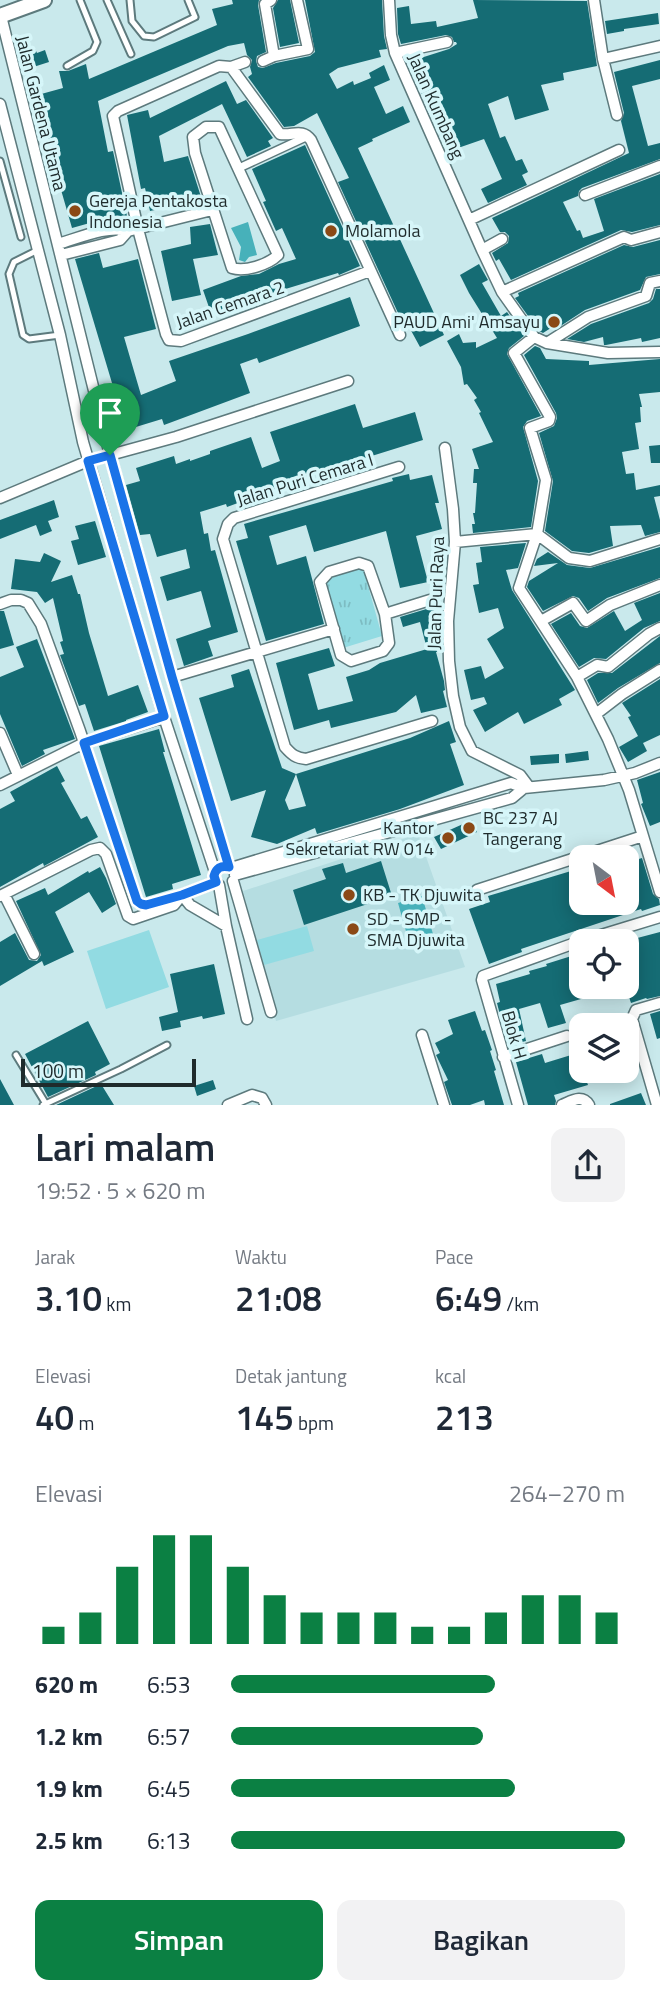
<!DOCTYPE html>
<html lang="id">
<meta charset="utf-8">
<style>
:root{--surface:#fff;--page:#f2f2f3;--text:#1f2937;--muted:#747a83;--accent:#0b8043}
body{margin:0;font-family:"Titillium Web",sans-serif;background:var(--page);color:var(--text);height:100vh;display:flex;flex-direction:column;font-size:26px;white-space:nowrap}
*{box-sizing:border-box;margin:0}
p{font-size:23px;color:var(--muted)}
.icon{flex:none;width:38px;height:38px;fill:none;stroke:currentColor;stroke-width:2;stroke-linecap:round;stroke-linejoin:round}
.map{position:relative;height:1105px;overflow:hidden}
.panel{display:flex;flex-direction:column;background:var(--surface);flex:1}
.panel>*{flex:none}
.needle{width:46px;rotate:148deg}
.fabs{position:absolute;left:569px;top:845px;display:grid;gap:14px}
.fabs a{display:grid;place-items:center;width:70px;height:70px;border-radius:14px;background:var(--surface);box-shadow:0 4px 18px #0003;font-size:35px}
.scale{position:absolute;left:21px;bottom:18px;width:175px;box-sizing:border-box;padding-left:7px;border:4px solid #1f2b2c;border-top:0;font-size:19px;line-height:24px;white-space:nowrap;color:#1f2b2c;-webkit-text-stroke:5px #d6f6f9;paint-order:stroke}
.pin{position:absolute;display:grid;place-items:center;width:60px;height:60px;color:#fff;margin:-72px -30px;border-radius:50% 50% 50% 0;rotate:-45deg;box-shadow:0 0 7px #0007}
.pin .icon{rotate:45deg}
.round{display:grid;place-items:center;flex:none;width:74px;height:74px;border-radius:14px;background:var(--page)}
.summary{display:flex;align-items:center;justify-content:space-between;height:119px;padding:0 35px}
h1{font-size:38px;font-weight:600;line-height:52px}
.metrics{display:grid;grid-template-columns:repeat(3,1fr);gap:10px;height:119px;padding:7px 35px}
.metrics div{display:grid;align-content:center}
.metrics b{font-size:35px;font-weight:600}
.metrics small{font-size:19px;font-weight:400}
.metrics p{font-size:19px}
.chart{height:196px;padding:14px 35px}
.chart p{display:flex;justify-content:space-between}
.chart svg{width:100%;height:126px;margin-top:7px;stroke:var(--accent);stroke-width:6}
.cta{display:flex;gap:14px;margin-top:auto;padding:14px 35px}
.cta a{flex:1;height:80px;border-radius:14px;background:var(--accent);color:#fff;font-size:28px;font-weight:600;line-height:80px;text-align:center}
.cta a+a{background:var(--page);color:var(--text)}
ul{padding:0 35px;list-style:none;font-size:23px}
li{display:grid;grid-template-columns:112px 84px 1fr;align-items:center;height:52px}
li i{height:18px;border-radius:9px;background:var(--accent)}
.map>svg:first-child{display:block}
</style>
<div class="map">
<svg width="660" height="1105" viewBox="0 0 660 1105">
<defs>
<pattern id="park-tufts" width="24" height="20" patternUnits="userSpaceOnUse" patternTransform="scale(1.75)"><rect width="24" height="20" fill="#92dbe2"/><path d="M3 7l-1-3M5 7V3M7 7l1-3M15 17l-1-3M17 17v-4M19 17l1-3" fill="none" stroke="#7dbcc2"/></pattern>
</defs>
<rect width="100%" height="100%" fill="#c9e9ec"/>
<path fill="#b5dde1" d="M418,834L465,967L276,1021L243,891Z"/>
<path fill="#92dbe2" d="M307,926L314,951L264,965L257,940Z
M149,930L169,987L106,1009L87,951Z"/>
<path fill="url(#park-tufts)" d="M362,564L382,636L343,648L323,576Z"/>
<path fill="#47b1ba" d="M248,222L257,255L249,257L245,262L239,260L241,247L231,228Z
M422,896L435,941L411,949L398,903Z"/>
<path fill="#156c74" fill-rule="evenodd" d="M232,0H259L258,5L266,52L257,56L256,61L258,67L263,68L276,63L310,56L315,52L305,0H382L384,36L387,49L379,50L381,57L338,68L329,74L337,89L353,81L354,85L371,78L369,73L384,65L390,80L374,87L386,114L403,106L410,122L372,139L373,141L358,148L444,335L420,347L408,325L404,326L338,182L349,178L317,113L294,126L284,127L248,77L252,74L250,67L252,60L247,55L244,43L228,46L98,101L108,152L113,151L127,216L104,222V219L72,228L34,96L63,88L59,71H68L86,64L89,79L217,25L212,9L233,4Z
M278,0H290L299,43L280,47L273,8Z
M473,0L587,1L597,66L563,73L564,80L541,85L549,110L515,120L508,96L488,104L500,138L505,136L516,161L522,159L528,172L522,175L527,185L488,203L481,189L502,179L484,139L458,148L457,145L446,149L408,62L449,49L457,44L456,42H454L452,37L446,35L401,44L398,34L397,8L409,6L411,24L436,21L437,27L478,18Z
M658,13L659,24L624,29V31L607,34L605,21Z
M35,49L37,53L45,50L49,62L24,70L20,59L23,58L22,53Z
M660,60V79L632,86L648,146L660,143V159L582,188L579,191L578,196L563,202L577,231L580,230L583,238L604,231L594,199L660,174V225L632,232L621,230L511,280L499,259L496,261L492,253L508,243L509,236L505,232H500L492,218L629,153L621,121L624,113L614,72Z
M226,81L237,104L246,100L273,138L268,141L271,146L247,157L222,104L159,136L164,162L188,156L202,200L150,211L145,188L141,189L127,115L148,110L150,118Z
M305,145L360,266L339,275L338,273L269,294V296L212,316L203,290L241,276L259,274L279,264L296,259L282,228L276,231L263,202L266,201L252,169Z
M210,224L218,255L193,259L201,295L172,301L161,251L191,244L190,227Z
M660,240V274L646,277L640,290L585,310L556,329L554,326L543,333L539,331L515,298L519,296L518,293L624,245L633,247Z
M99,253L103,268L138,259L156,329L124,337L141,395L176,381L169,361L248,334L350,297L360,326L259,363L257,358L240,364L250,393L164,425L162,419L126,430L75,259Z
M479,264L488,280L482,283L501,316L507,312L524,336L509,348L507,354L541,416L527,421L523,427L538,481L531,527L473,533L472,524H475L473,513H475L477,483H473L474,469H479L472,449L493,442L479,413L481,412L474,400L477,398L467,384L464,385L461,367L447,341L459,334L463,343L476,342V348L497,338L469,293L460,275Z
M656,289H660V338L642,342L641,338L606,345H604L603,337L584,342L567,339L591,324L649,303L653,299Z
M535,346L540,348L546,359L589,361V365L660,359V392L639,394L642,407H640L641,422L635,423L639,449L622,452L626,474L634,473L636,490L660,485V496L654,497L660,520V532L645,536L641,525L610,526L613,546L589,553L572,551L545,531L553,481L539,433L554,426L557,418L556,413L524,355Z
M355,404L363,428L415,412L423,440L330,469L227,507L226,504L200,512L204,534L208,533L211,551L215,550L238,632L208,641L213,656L184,666L176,639L211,627L201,591L167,601L160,577L190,568L186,549L157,557L150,534L140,535L126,485L140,481L136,468L174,456L176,464L190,459V461L210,454V451L251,437L262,468L280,461L270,432Z
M660,445V463H651L649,446Z
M409,474L410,480L432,475L439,503H435L442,529L416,536L428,582L400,588L386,531L314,552L306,525L269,536L277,565L306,556L324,624L266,641L236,541L248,538L244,524L393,481L392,478Z
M54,500L59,517L48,521L52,531L40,536L36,525L0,539V520Z
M95,521L106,557L78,565L71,541L79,539L75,526Z
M526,543L518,568L506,570L512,590L575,690L559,699L562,705L524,724L518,712L485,732L473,710L487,704L484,697L471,700L464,670L481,666L485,679L504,668L487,639L504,628L498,608L479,613L473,585L479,584L476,563L482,562L480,547Z
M660,547V578L607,598L588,611L579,598L573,596L543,611L527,587L529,581L558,563L534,566L537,559L548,552L567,565L590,568Z
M44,553L61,561L51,582L72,575L78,594H80L89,633L108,696L138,685L148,712L126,720V721L94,731L85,704L79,706L60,655L64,654L60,642L63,641L53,598L45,603L37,592L11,589L15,559L40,562Z
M660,593V621L644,628L606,659L594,658L579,667L551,624L571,613L580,626L587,628L614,611L625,631L642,620L634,603Z
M433,607L437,624L441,623V651L436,652L444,681L445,690L443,691L447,707L421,713L416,695L396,712L331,728L329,720L294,730L276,663L329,648L335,666L308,674L318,710L353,701L346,677L369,670L380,663L427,649L420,622L403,627L400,617Z
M0,611H4L14,645L0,649Z
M660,636V663L618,688L598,703L587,680L598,673H612Z
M37,639L75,739L43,750L45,754L22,766L0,714V677L24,667L16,647Z
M249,669L282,768L296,774L410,738L449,721L456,742L450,744L464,785L400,809L317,834L315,828L277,844L251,837L266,790L231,801L199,698L234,687L231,675ZM296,774L306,806L289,810L285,800Z
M660,679V735L643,743L647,751L628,762L619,747L638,736L628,717L631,716L622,703Z
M159,729L165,752H163L201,875L172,884L173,889L146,897L99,746Z
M588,751L589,760L566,763L565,754Z
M559,754V763L531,765L530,756Z
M57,766L65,781L61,783L81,819L87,816L98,837L44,866L43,863L0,887V809L15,801L10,792Z
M660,772V822L650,826L641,804L643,803L637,780Z
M472,820L477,832L441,849L434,837Z
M642,858L653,894L659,899L660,905L642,911L641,909L521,949L522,952L489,964L469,909L490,902L488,896L581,868V903H626V885L632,883L626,863Z
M381,861L392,896L304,925L293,890L326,879L322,869L343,863L346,873Z
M100,867L106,878L116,904L102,913L89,892L55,912L74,952L44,966L42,961L0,986V942L15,933L29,960L37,961L41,955L16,901L45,888L48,895L88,871L89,873Z
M660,932V996L647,999L646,998L631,1003L626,988V941Z
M581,953V987H592L595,995L560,1005L566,1023L548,1028L540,1003L519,1009L526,1041L510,1045L503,1014L500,1015L497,1003L500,1002L496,984L530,974L529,971L547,966L546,964Z
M214,964L225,1014L203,1019L202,1016L180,1021L181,1027L162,1031L159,1017L178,1012L170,974Z
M475,1011L482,1031L485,1030L492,1050L490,1051L496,1070L494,1071L504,1105H485L484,1100L470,1105H452L444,1082L448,1080L436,1055L440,1053L435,1043L453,1034L448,1020Z
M660,1011V1038L657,1039L650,1014Z
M88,1021L110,1064L95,1072L96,1075L48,1097L25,1054Z
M581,1052V1071H583L588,1085L554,1095L556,1101L555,1105H528L516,1062L542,1054L545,1063Z
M0,1079L14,1105H0Z
M213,1080L216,1089L197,1096L194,1086Z
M101,1084L114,1105H56Z
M641,1093L646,1105H610V1104Z"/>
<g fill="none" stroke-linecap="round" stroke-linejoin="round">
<g stroke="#5d7a7d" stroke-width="9">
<path id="service" d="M107,0L131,54
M130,0L132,21L144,36L154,37L195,17L188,0
M67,66L93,51L97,42L80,0
M0,161L21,237
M38,250L14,262L9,274L23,335L29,339L60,335
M16,1055L46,1104
M43,1105L121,1069L167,1045"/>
</g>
<g stroke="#5d7a7d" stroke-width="10">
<path id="pedestrian" d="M239,168L308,136"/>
</g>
<g stroke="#5d7a7d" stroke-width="13">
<path id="minor" d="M389,0L391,35L395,53L482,250L502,292L534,337L547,343L608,353L660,352
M594,0L603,59L617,115
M1,16L110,455L172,677L229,867
M395,53L447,42
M274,56L308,49L297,0
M603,59L660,46
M263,61L274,56L265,4L271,0
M231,67L245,62
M0,104L60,335L83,442L164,717L215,872
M206,127H219L278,255C268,265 245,272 232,268L195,153L193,137Z
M585,195L660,166
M469,220L619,150
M58,244C79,238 107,225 128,231L212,210
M482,250L502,239
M61,255L120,240L128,231
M370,271L181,341L169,340L166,334L138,229L113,116L118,111L219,66L231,67L280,134C293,136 302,128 311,140L400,335
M502,292L624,237L631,240L660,232
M534,337L514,353L550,417L549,421L530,428L546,480L537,534L519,588L577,677L608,739L629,790L660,892
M547,343L588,317L646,296L650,283L660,281
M445,448L453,509L455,542L448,621L449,661L453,696L460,727L472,751L520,775L529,787
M399,467L234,518L228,524L223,539L285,747C292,755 296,758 306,759L432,721
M0,498L88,461L176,437L348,381
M455,542L537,534L569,558L590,561L660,539
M359,563L368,566L385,614L389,643L383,651L351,661L341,655L320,582L329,572Z
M0,604L11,600H21L28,603L41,624L80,731L137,901L141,904L146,905L182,895L216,882
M385,614L430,600
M541,621L573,603L586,621L610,605L660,585
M172,677L334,629
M577,677L597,665L608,667L649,634L660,628
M596,714L622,694L660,670
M0,733L18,775
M0,785L84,743L164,717
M231,868L511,783L524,788L604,780L635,773L660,763
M235,875L512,798L524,788
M233,881L271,1012
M219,885L226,926L247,1019
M477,890L643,836
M4,894L34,954
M0,896L91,850L100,848L106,854L128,916L133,919L174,905L182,895L190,905L226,926
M422,1035L444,1105
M503,1057L567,1036
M228,1105L252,1095L262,1098L266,1105
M518,1105L482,980L483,976L575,943L660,917
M562,1105C572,1101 582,1094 589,1105
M657,1105L632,1019L636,1010L660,1003"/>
</g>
<g stroke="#5d7a7d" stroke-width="18">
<path id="secondary" d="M0,16L44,0"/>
</g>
<use href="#service" stroke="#fff" stroke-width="5"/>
<use href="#pedestrian" stroke="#fff" stroke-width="7"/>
<use href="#minor" stroke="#fff" stroke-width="10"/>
<use href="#secondary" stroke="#fff" stroke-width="14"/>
</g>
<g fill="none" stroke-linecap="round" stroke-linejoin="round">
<g stroke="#fff" stroke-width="14">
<path id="route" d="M110,455L172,677L229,867C221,865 216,868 214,876L216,882L182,895L146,905L141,904L137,901L84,743L164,716L88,461Z"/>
</g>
<use href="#route" stroke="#1a73e8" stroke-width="9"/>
</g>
<g fill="#8b4916" stroke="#d6f6f9" stroke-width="2.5">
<circle cx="75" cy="211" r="7"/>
<circle cx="331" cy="231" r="7"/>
<circle cx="554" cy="322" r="7"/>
<circle cx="469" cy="828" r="7"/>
<circle cx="448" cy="838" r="7"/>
<circle cx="349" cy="895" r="7"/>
<circle cx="353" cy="929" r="7"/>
</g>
<g text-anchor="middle" stroke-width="7" stroke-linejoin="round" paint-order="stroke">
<g font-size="18" fill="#1f2b2c" stroke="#d6f6f9">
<text transform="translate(436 106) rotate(66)" y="6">Jalan Kumbang</text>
<text transform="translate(41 113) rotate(76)" y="6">Jalan Gardena Utama</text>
<text transform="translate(230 305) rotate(-19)" y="6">Jalan Cemara 2</text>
<text transform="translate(305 480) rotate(-17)" y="6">Jalan Puri Cemara I</text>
<text transform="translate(436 593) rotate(-88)" y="6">Jalan Puri Raya</text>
<text transform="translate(514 1035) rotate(74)" y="6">Blok H</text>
</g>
<g font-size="18" fill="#1f2b2c" stroke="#d6f6f9" text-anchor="start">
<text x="89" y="207">Gereja Pentakosta<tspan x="89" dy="21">Indonesia</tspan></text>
<text x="345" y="237">Molamola</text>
<text x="540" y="328" text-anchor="end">PAUD Ami' Amsayu</text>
<text x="483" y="824">BC 237 AJ<tspan x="483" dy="21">Tangerang</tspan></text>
<text x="434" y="834" text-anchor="end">Kantor<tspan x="434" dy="21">Sekretariat RW 014</tspan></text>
<text x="363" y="901">KB - TK Djuwita</text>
<text x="367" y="925">SD - SMP -<tspan x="367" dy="21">SMA Djuwita</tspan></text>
</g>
</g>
</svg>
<div class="fabs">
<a><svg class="needle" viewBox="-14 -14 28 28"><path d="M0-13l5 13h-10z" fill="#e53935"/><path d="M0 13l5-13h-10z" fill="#747a83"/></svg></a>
<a><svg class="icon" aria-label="locate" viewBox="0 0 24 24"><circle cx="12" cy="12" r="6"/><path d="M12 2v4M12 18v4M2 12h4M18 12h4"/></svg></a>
<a><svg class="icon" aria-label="layers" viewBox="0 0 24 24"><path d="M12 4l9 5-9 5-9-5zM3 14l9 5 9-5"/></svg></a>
</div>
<div class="scale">100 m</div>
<div class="pin" style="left:110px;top:455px;background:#1e9e55"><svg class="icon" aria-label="arrive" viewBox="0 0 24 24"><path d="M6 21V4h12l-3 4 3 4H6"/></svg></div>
</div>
<section class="panel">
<div class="summary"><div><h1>Lari malam</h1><p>19:52 · 5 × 620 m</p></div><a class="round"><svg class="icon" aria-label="share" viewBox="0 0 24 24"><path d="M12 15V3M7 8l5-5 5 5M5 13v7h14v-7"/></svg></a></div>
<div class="metrics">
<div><p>Jarak</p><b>3.10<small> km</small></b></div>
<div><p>Waktu</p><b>21:08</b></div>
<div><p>Pace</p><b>6:49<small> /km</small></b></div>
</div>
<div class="metrics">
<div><p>Elevasi</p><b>40<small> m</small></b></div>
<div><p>Detak jantung</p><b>145<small> bpm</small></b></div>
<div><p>kcal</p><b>213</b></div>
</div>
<div class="chart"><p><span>Elevasi</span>264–270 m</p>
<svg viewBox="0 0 160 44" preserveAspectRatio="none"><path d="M5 44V38M15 44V33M25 44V17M35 44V6M45 44V6M55 44V17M65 44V27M75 44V33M85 44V33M95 44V33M105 44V38M115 44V38M125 44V33M135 44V27M145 44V27M155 44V33"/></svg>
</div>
<ul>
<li><b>620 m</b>6:53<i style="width:67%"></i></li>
<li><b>1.2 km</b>6:57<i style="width:64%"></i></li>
<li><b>1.9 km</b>6:45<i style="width:72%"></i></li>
<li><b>2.5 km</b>6:13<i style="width:100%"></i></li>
</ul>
<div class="cta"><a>Simpan</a><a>Bagikan</a></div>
</section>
